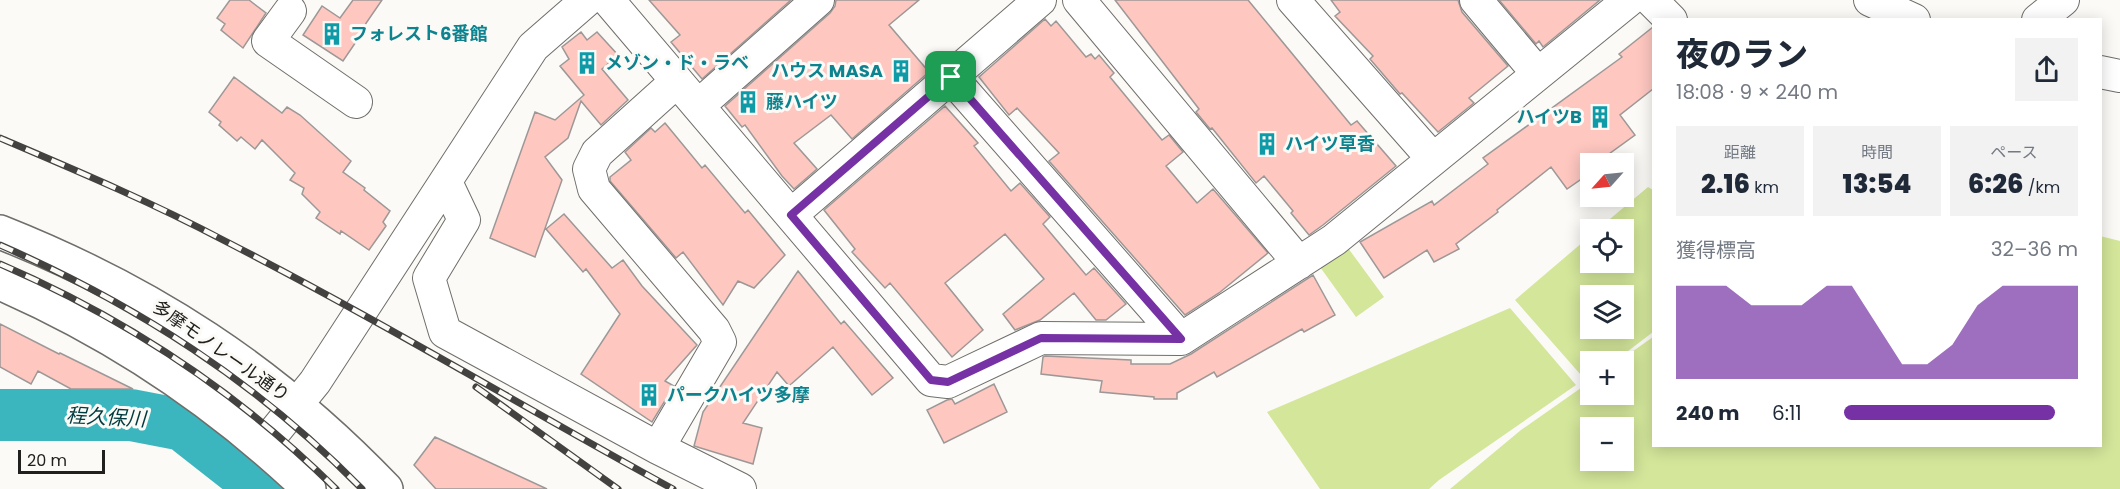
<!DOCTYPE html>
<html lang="ja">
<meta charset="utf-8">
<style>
:root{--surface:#fff;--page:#f2f2f3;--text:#1f2937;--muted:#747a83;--accent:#7631a5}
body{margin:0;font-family:Poppins,"Noto Sans JP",sans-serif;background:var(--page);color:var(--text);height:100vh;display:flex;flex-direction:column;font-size:22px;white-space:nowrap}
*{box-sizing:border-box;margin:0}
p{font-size:20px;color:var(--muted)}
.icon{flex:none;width:33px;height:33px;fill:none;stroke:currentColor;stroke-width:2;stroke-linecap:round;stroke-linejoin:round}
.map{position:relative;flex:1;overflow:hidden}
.sheet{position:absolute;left:1652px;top:18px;width:450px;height:429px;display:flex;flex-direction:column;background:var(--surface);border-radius:0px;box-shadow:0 3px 15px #0003}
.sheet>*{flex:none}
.needle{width:39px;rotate:243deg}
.fabs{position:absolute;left:1580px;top:153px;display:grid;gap:12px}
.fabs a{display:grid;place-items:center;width:54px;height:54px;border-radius:0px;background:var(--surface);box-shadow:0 3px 15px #0003;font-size:30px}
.scale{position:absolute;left:18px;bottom:15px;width:87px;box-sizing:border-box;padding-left:6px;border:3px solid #20201e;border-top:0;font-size:16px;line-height:21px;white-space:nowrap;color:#20201e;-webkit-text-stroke:4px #fbfaf6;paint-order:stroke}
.pin{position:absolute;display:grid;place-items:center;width:51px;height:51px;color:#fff;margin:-26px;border-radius:12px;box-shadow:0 3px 9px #0006}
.round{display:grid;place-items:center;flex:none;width:63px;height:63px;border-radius:0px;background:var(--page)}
.overview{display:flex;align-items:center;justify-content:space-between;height:102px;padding:0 24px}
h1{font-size:33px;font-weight:800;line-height:45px}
.stats{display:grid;grid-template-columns:repeat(3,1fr);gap:9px;height:102px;padding:6px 24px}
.stats div{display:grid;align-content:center;border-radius:0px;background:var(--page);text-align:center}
.stats b{font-size:26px;font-weight:800}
.stats small{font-size:16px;font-weight:400}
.stats p{font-size:16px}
.chart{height:168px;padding:12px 24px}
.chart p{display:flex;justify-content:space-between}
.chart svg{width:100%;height:108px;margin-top:6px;fill:var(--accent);opacity:.7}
ul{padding:0 24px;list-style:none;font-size:20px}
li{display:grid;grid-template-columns:96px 72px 1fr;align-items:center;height:45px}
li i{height:15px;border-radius:8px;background:var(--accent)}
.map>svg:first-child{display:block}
</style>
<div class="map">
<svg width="2120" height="489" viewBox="0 0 2120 489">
<rect width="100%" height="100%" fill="#fbfaf6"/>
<path fill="#d3e69a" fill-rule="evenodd" d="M1648,187L1653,190V332L1615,361L1590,362V394H1623V362L1619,361L1653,337V446H2100V236L2120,241V489H1450L1521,430L1588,383L1515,300L1590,236V262H1623V230L1598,229ZM1590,296H1623V328H1590ZM1590,428H1623V460H1590Z
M1348,248L1384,297L1356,317L1320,267Z
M1510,308L1576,385L1439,480L1429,489H1320L1267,412Z"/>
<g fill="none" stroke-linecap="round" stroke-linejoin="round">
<path stroke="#3bb6bf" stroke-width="52" d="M0,415H131L183,425L248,476L261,489"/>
</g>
<path fill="#fec7c0" stroke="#9d9897" stroke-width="1.5" d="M230,0H249L266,13L243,48L221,30L225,24L217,18Z
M353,0H382L360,32L362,33L343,61L303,35L322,6L340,18Z
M649,0H791L702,79L671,42L680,35Z
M836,0H919L889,25L929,72L852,139L831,115L794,143L817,169L794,189L782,176L745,125L742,127L725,106L830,13L835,6Z
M1115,0H1248L1351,125L1357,121L1396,166L1323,225L1309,235L1291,213L1293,211L1264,176L1256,183L1212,128L1210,129L1196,112L1199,109Z
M1331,0H1458L1462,12L1508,66L1469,98L1474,103L1438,132L1402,93L1400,94L1370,59L1373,56L1335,16L1340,12Z
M1499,0H1600L1543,47L1539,41L1536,44Z
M1045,19L1051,26L1056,21L1086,57L1091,54L1095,59L1099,55L1114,73L1110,77L1162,140L1169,135L1183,152L1166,166L1197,203L1213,189L1268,253L1219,293L1185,315L1049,161L1059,153L1017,108L1009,115L979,77Z
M1653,27V89L1620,115L1635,135L1595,164H1590V173L1567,189L1551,167L1497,210L1498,212L1456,244L1459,249L1434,262L1427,250L1384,278L1360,242L1432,201L1434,205L1488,164L1483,158L1622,57L1619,54Z
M581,32L587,40L597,32L618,55L602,69L628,100L601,125L581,101L568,138L545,157L562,180L535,257L490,238L535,112L555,120L584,95L560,66L569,59L562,47Z
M234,77L282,113L287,107L300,115L351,161L343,172L365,188L364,190L390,211L383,222L386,226L369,250L341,231L340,234L316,218L320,212L302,194L304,188L290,180L295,173L262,140L255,149L241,137L237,141L219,125L221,122L209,112Z
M945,106L978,143L974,146L1011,191L1020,183L1050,217L1043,224L1086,275L1094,268L1126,304L1106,320H1096L1074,293L1040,320L1015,330L1003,314L1044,279L1005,234L945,283L983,330L952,357L890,283L885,288L852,252L855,249L824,210Z
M665,123L702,168L705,165L745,213L748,210L785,255L754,288L738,281L723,305L683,252L676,258L610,181V177L631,160L625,152L651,128L655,132Z
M564,214L612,268L623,260L642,286L697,345L665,381L674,386L652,422L581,374L620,314L586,269L583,272L546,229Z
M798,271L841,324L844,321L893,378L872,395L833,347L789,386L777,372L743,423L762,428L753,464L694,446L703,412Z
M1313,275L1335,315L1304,332L1302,329L1217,377L1214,372L1177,393V399H1154V397L1100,392L1102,381L1041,374L1043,357L1045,356L1131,360V364H1170L1191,354Z
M0,324L59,354L60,353L133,389H71L38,371L31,384L0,367Z
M994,384L1007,412L944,443L927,410L947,400L952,399L955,404Z
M435,437L547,489H436L414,465Z"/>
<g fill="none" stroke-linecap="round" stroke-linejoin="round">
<g stroke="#6f6e6b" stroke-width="34">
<path id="street" d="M608,0L931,380L948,382L1041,338L1181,339L1334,240L1629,0
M1079,0L1299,263
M1293,0L1433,159
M1476,0L1538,74
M1651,0L1671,20
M1870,0L1914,20
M290,11L268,41L356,102
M2038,20L2063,0
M2100,72L2120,76
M951,77L1181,339
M698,106L818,0
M446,182L464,220L429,278L445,332L658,448L740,489
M791,215L1040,0
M263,446L315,382L533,47L587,0
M658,448L720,342L714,330L594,189L589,169L597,153L677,81"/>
</g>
<g stroke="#6f6e6b" stroke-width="36">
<path id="secondary" d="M0,232C151,292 273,371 386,489
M0,283C117,334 217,401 309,489"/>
</g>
<use href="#street" stroke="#fff" stroke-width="32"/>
<use href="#secondary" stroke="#fff" stroke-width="33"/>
<g stroke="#434240" stroke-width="7">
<path id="rail" d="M0,138C75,170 151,202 223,240C376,318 523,407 673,489
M0,245C137,305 257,382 362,489
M0,264C125,318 239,393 336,489
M476,387L618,489"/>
</g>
<use href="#rail" stroke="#fbfaf6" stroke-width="4.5" stroke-dasharray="14" stroke-linecap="butt"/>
</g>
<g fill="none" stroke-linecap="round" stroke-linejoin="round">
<g stroke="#fff" stroke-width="12">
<path id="route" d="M951,77L1181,339L1041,338L948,382L931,380L791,215Z"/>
</g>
<use href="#route" stroke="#7631a5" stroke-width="8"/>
</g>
<defs>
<g id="building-bare" transform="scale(1.8)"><path d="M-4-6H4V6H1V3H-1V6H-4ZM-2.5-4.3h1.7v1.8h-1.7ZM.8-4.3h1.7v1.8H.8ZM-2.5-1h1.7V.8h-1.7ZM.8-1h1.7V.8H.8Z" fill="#0f9aa8" stroke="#fbfaf6" stroke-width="2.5" paint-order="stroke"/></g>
</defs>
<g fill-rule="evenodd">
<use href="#building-bare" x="332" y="34"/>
<use href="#building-bare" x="587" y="63"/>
<use href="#building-bare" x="901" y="71"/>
<use href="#building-bare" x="748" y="102"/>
<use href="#building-bare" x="1600" y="117"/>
<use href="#building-bare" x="1267" y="144"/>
<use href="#building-bare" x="649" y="395"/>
</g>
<g text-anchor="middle" stroke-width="6" stroke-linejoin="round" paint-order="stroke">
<g font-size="18" font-weight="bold" fill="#0d838f" stroke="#fbfaf6" text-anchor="start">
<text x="350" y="40">フォレスト6番館</text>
<text x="605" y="69">メゾン・ド・ラベ</text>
<text x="883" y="77" text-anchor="end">ハウス MASA</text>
<text x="766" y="108">藤ハイツ</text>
<text x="1582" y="123" text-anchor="end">ハイツB</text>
<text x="1285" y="150">ハイツ草香</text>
<text x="667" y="401">パークハイツ多摩</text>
</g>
<g font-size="18" fill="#20201e" stroke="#fbfaf6">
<text transform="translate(221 351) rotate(35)" y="6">多摩モノレール通り</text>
</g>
<g font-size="20" font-style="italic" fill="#003a3e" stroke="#fbfaf6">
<text transform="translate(106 417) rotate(3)" y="7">程久保川</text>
</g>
</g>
</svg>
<div class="fabs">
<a><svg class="needle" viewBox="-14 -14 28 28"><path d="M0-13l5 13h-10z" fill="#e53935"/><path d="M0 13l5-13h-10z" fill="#747a83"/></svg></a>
<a><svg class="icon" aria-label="locate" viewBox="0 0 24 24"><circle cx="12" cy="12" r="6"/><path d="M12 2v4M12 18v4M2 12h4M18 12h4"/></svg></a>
<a><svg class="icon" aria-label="layers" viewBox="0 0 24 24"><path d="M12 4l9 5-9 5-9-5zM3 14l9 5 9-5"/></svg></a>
<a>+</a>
<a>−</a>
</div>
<div class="scale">20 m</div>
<div class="pin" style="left:951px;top:77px;background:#1e9e55"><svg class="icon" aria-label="arrive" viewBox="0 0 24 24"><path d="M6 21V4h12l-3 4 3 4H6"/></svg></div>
<section class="sheet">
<div class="overview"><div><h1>夜のラン</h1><p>18:08 · 9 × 240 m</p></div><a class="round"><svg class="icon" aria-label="share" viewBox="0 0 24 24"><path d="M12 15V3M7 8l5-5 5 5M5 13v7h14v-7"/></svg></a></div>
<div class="stats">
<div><p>距離</p><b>2.16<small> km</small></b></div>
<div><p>時間</p><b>13:54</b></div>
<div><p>ペース</p><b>6:26<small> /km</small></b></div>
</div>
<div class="chart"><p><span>獲得標高</span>32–36 m</p>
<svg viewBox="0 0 160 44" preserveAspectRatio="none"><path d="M0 44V6L10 6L20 6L30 14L40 14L50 14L60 6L70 6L80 22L90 38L100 38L110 30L120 14L130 6L140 6L150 6L160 6V44z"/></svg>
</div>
<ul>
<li><b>240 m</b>6:11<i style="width:90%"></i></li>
</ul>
</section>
</div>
